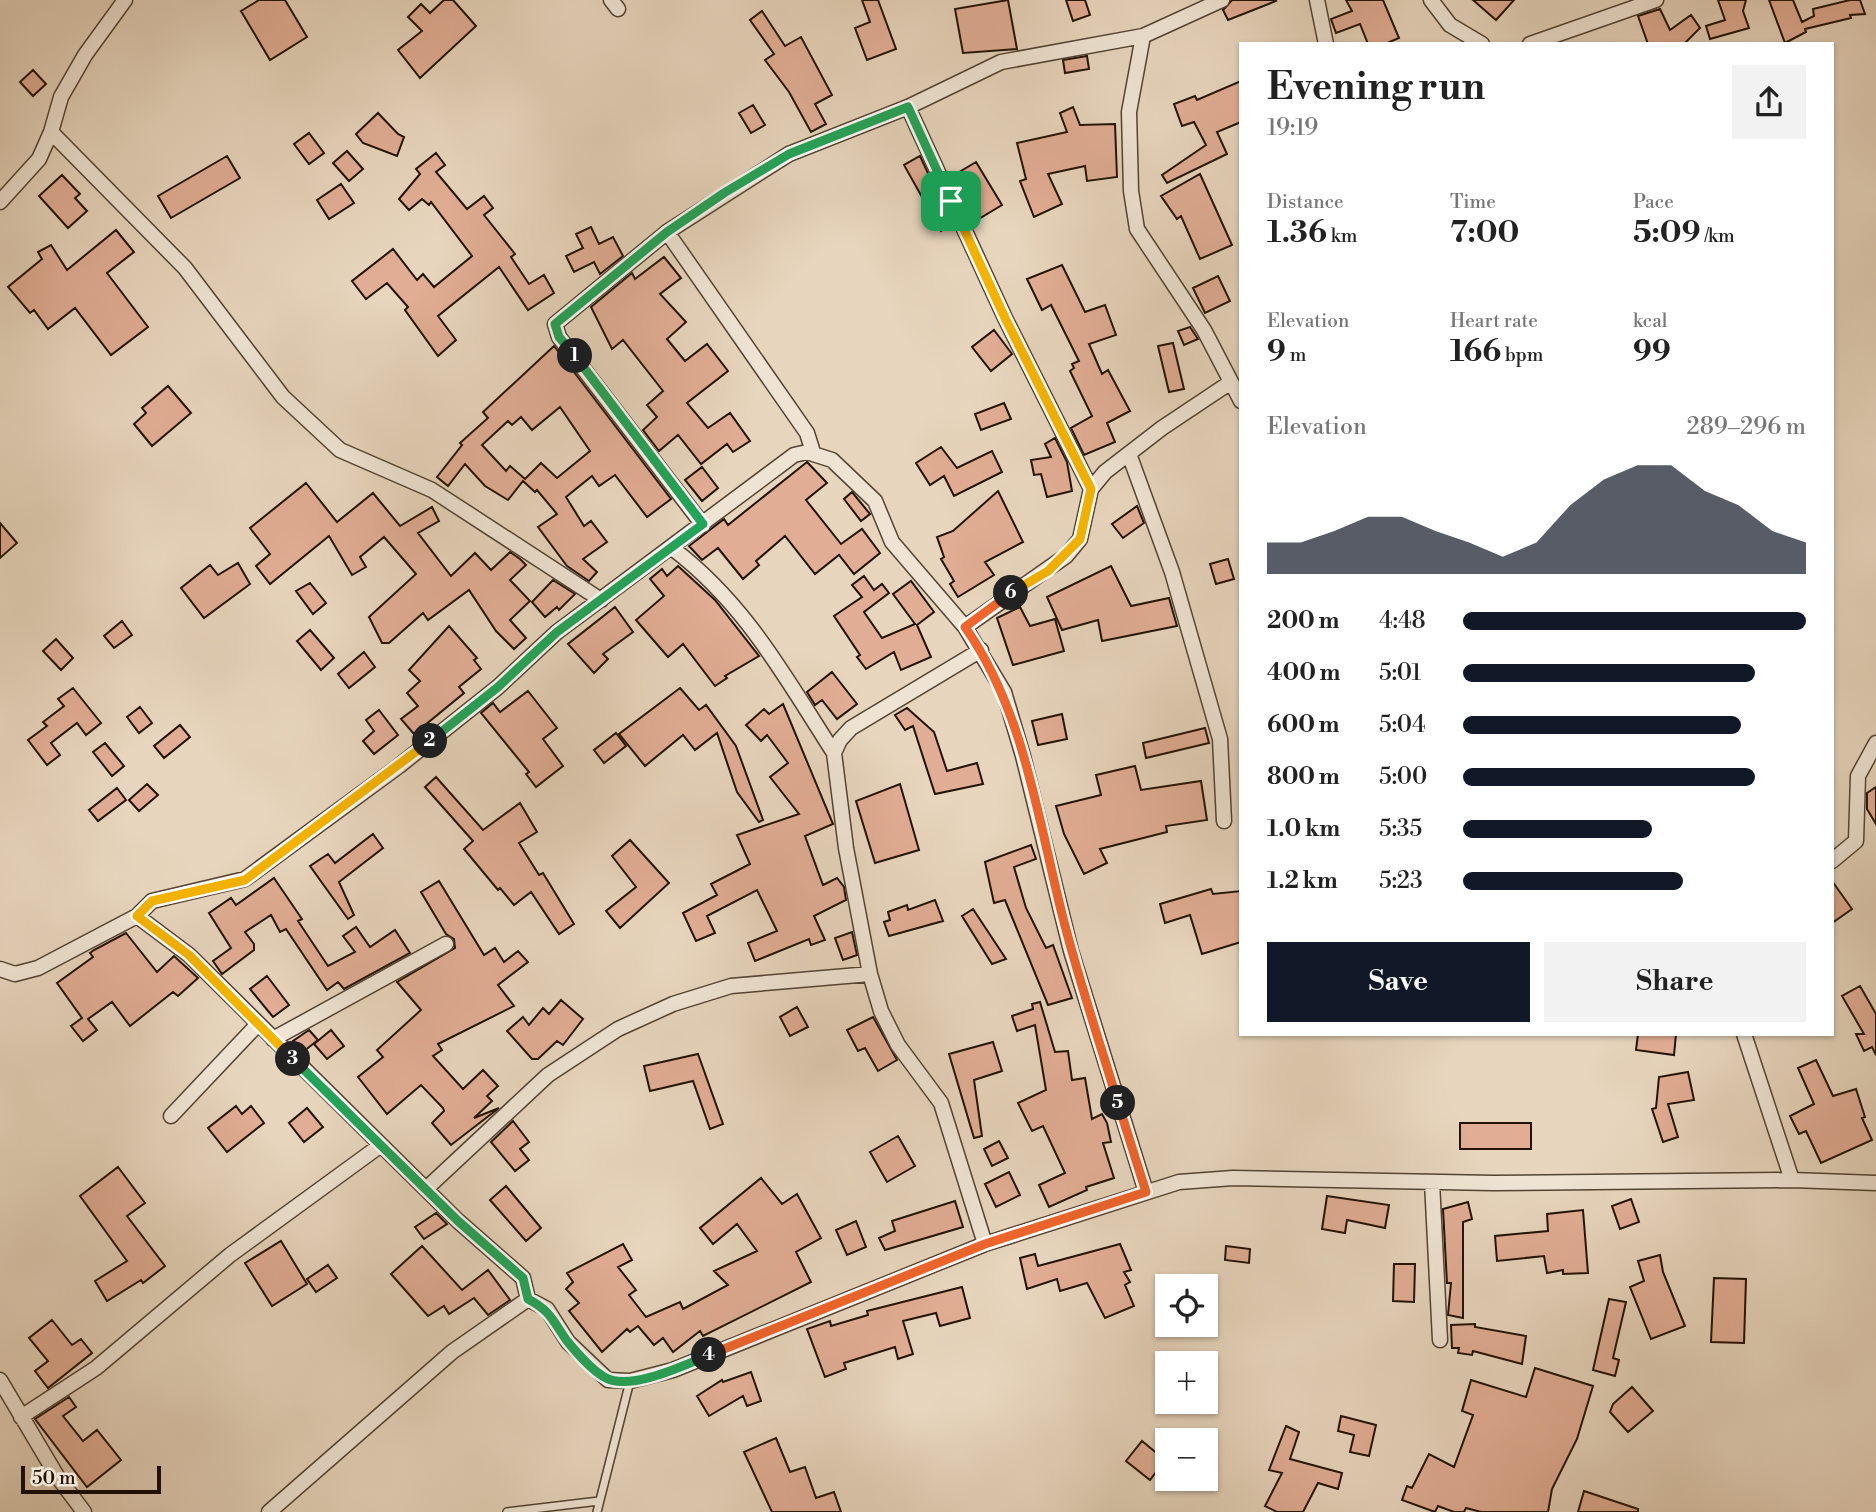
<!DOCTYPE html>
<meta charset="utf-8">
<style>
:root{--surface:#fff;--page:#f2f2f2;--text:#222;--muted:#767676;--accent:#111827}
body{margin:0;font-family:"Libre Bodoni",serif;background:var(--page);color:var(--text);height:100vh;display:flex;flex-direction:column;font-size:26px;white-space:nowrap}
*{box-sizing:border-box;margin:0}
p{font-size:23px;color:var(--muted)}
.icon{flex:none;width:38px;height:38px;fill:none;stroke:currentColor;stroke-width:2;stroke-linecap:round;stroke-linejoin:round}
.map{position:relative;flex:1;overflow:hidden}
.details{position:absolute;left:1239px;top:42px;width:595px;height:994px;display:flex;flex-direction:column;background:var(--surface);border-radius:0px;box-shadow:0 2px 5px #0004}
.details>*{flex:none}
.fabs{position:absolute;left:1155px;top:1274px;display:grid;gap:14px}
.fabs a{display:grid;place-items:center;width:63px;height:63px;border-radius:0px;background:var(--surface);box-shadow:0 2px 5px #0004;font-size:35px}
.scale{position:absolute;left:21px;bottom:18px;width:140px;box-sizing:border-box;padding-left:7px;border:4px solid #221203;border-top:0;font-size:19px;line-height:24px;white-space:nowrap;color:#221203;-webkit-text-stroke:5px #efe4d4;paint-order:stroke}
.pin{position:absolute;display:grid;place-items:center;width:60px;height:60px;color:#fff;margin:-30px;border-radius:14px;box-shadow:0 4px 10px #0006}
.km{position:absolute;width:35px;height:35px;margin:-18px;border-radius:50%;background:#222;color:#fff;font-size:19px;line-height:35px;text-align:center}
.round{display:grid;place-items:center;flex:none;width:74px;height:74px;border-radius:0px;background:var(--page)}
.summary{display:flex;align-items:center;justify-content:space-between;height:119px;padding:0 28px}
h1{font-size:38px;font-weight:800;line-height:52px}
.metrics{display:grid;grid-template-columns:repeat(3,1fr);gap:10px;height:119px;padding:7px 28px}
.metrics div{display:grid;align-content:center}
.metrics b{font-size:30px;font-weight:800}
.metrics small{font-size:19px;font-weight:400}
.metrics p{font-size:19px}
.chart{height:196px;padding:14px 28px}
.chart p{display:flex;justify-content:space-between}
.chart svg{width:100%;height:126px;margin-top:7px;fill:var(--accent);opacity:.7}
.primary-button{display:flex;gap:14px;margin-top:auto;padding:14px 28px}
.primary-button a{flex:1;height:80px;border-radius:0px;background:var(--accent);color:#fff;font-size:28px;font-weight:800;line-height:80px;text-align:center}
.primary-button a+a{background:var(--page);color:var(--text)}
ul{padding:0 28px;list-style:none;font-size:23px}
li{display:grid;grid-template-columns:112px 84px 1fr;align-items:center;height:52px}
li i{height:18px;border-radius:9px;background:var(--accent)}
.map>svg:first-child{display:block}
</style>
<div class="map">
<svg width="1876" height="1512" viewBox="0 0 1876 1512">
<rect width="100%" height="100%" fill="#e7d5bd"/>
<filter id="stains"><feTurbulence type="fractalNoise" baseFrequency=".00286" numOctaves="4"/><feColorMatrix values="0 0 0 0 .2 0 0 0 0 .09 0 0 0 0 .02 0 0 0 .5 -.17"/></filter>
<radialGradient id="worn" r=".72"><stop offset=".6" stop-color="#630" stop-opacity="0"/><stop offset="1" stop-color="#630" stop-opacity=".3"/></radialGradient>
<path fill="#e1ad94" stroke="#221203" stroke-width="2" fill-rule="evenodd" d="M259,0H285L307,37L270,60L241,11Z
M444,0H453L476,26L420,78L398,50L422,31L408,17L421,4L430,13Z
M862,0H878L896,49L867,60L855,28L870,22Z
M1008,0L1017,49L963,53L955,9Z
M1066,0H1085L1090,15L1073,21Z
M1232,0H1275L1276,1L1228,20L1223,10Z
M1346,0H1383L1399,38L1385,44H1368L1360,24L1336,33L1331,19L1352,11Z
M1473,0H1514L1496,20Z
M1718,0H1746L1743,11L1749,28L1710,39L1706,26L1725,20Z
M1769,0H1793L1802,22L1814,16L1813,9L1850,0H1860L1865,14L1850,15L1851,18L1805,29L1806,32L1785,43Z
M1660,9L1670,30L1691,15L1700,28L1684,44H1648L1638,16Z
M762,11L785,46L801,37L832,95L815,104L826,124L811,132L789,92L765,60L774,54L750,20Z
M1087,56L1089,69L1065,73L1063,60Z
M33,70L46,84L33,96L20,82Z
M1241,81V122L1217,132L1227,154L1167,183L1162,175L1206,145L1194,122L1182,126L1174,104L1195,96L1197,100Z
M753,105L765,125L751,133L739,113Z
M1073,107L1080,125L1115,124L1117,177L1087,181L1085,166L1048,174L1062,204L1034,217L1020,181L1026,179L1017,143L1067,132L1060,113Z
M378,113L398,134L404,137L397,156L363,143L356,134Z
M309,133L324,153L309,164L294,144Z
M347,151L363,169L349,181L333,163Z
M436,153L445,165L436,172L467,209L484,196L493,208L484,215L515,254L511,257L529,284L544,275L554,293L528,310L499,267L438,316L456,340L438,356L405,310L408,307L387,283L366,299L352,281L393,249L417,280L423,274L434,287L472,256L431,202L429,205L422,199L409,210L399,199L420,174L416,169Z
M227,156L240,178L171,218L158,196Z
M920,156L952,225L941,231L904,165Z
M976,162L1002,205L972,223L951,177Z
M1200,174L1232,245L1200,259L1181,216L1177,219L1161,196Z
M62,175L80,194L75,198L87,211L68,228L39,196Z
M341,184L354,203L329,219L317,200Z
M591,227L599,244L613,237L623,256L600,274L594,262L574,272L566,256L583,248L576,234Z
M116,230L134,252L107,273L148,327L111,355L75,308L48,329L34,310L30,313L8,287L42,259L38,252L51,245L67,270Z
M664,257L681,278L660,294L686,322L667,339L685,361L707,344L728,371L687,403L708,428L730,413L750,441L733,452L727,444L701,464L678,435L659,451L643,430L657,417L647,405L663,391L623,340L612,349L591,307L632,273L635,279Z
M1062,265L1085,312L1105,305L1116,335L1089,344L1102,374L1108,370L1130,411L1107,423L1115,442L1084,455L1071,428L1092,416L1070,371L1074,368L1072,364L1079,361L1051,305L1042,310L1027,279Z
M1218,276L1230,301L1205,313L1193,288Z
M1190,327L1198,339L1184,345L1178,331Z
M994,330L1012,354L991,371L972,347Z
M1173,343L1184,389L1169,392L1158,346Z
M554,346L671,499L647,517L615,475L599,486L592,476L566,497L584,526L591,521L607,542L583,559L597,572L589,581L567,566L538,527L557,514L537,490L535,492L523,481L508,500L485,486L465,464L448,486L437,477L462,445L460,443L488,418L483,412ZM560,407L590,451L557,478L541,463L525,479L510,466L506,471L482,445L508,421L512,425L521,417L532,430Z
M168,386L191,413L152,446L134,424L146,413L142,408Z
M1004,403L1011,419L981,430L975,414Z
M1055,438L1067,462L1072,491L1047,497L1041,474L1034,475L1031,460L1051,457L1045,444Z
M941,447L957,468L992,451L1002,472L954,496L944,476L930,485L916,463Z
M807,462L827,483L806,500L841,544L862,529L880,553L854,574L839,555L815,574L785,536L756,561L759,565L743,579L718,548L702,560L689,546L724,519L728,525Z
M702,467L718,488L702,501L685,480Z
M306,483L337,522L373,493L400,526L432,507L439,521L418,533L451,576L475,553L491,570L510,552L520,559L526,565L510,580L530,601L510,620L526,638L514,649L496,631L469,590L428,620L423,613L389,643H382L369,617L416,574L384,537L360,557L366,567L352,575L329,536L270,584L256,566L270,554L250,528Z
M998,491L1023,542L985,562L994,575L958,597L950,584L954,581L941,559L944,557L937,537L953,531Z
M852,492L870,514L861,521L844,499Z
M1137,506L1144,523L1123,538L1112,524Z
M0,523L17,543L0,558Z
M1228,559L1234,579L1216,584L1210,564Z
M238,563L250,584L204,618L181,588L210,565L218,575Z
M678,566L715,600L759,656L725,676L727,678L715,686L683,644L668,657L636,620L664,596L650,579L662,569L667,576Z
M1111,566L1131,606L1169,598L1177,626L1102,641L1098,620L1062,630L1047,597Z
M864,576L874,590L882,584L889,593L864,612L882,638L915,624L893,594L911,581L934,612L917,625L931,657L901,670L894,652L866,669L857,657L860,655L834,616L862,597L852,585Z
M553,580L575,594L559,610L557,607L545,617L532,602Z
M310,583L326,603L313,614L296,591Z
M615,607L633,632L603,654L608,659L594,673L568,644Z
M1020,607L1030,626L1055,619L1064,651L1013,665L997,618Z
M122,621L132,635L114,648L104,636Z
M449,626L477,658L474,660L481,669L459,687L464,693L414,734L401,719L418,706L407,693L420,681L409,670Z
M310,630L334,658L321,670L297,641Z
M56,639L73,658L61,670L43,651Z
M364,652L375,667L349,688L338,674Z
M832,672L857,704L837,719L822,700L815,705L807,692Z
M73,688L101,723L86,735L77,723L51,743L60,755L47,765L28,740L47,726L43,722L64,706L58,699Z
M680,688L699,710L706,705L736,746L763,820L759,822L737,792L717,733L695,750L683,735L645,766L619,734Z
M528,691L557,728L543,739L563,766L536,787L526,774L529,772L481,713L493,703L500,712Z
M783,704L833,824L805,836L823,885L837,878L844,887L846,900L814,916L825,940L811,945L809,939L755,961L748,943L777,931L757,890L707,916L715,933L696,941L683,913L717,895L711,884L750,864L737,835L799,814L770,777L788,763L767,735L761,741L746,725L764,709L769,714Z
M140,707L152,723L139,733L127,717Z
M907,708L934,732L947,771L977,763L983,784L935,794L913,726L905,730L895,715Z
M379,710L398,735L374,754L363,741L374,731L366,720Z
M1062,714L1067,739L1038,745L1032,721Z
M180,725L190,737L164,758L154,746Z
M1205,728L1209,743L1146,758L1143,743Z
M616,733L626,746L604,763L594,750Z
M105,743L124,766L112,776L93,752Z
M1135,766L1141,790L1201,781L1207,820L1166,826L1167,832L1100,849L1107,863L1084,874L1064,834L1056,806L1101,795L1096,775Z
M436,777L483,830L520,803L537,832L519,843L539,875L543,873L574,924L559,934L531,892L514,905L500,888L498,890L464,849L473,841L425,787Z
M147,784L158,795L139,811L129,800Z
M900,784L919,850L875,863L856,801Z
M1876,787V824L1867,809V793Z
M117,788L126,800L98,821L89,810Z
M373,834L383,848L339,882L354,915L348,919L310,866L328,854L335,863Z
M630,840L669,883L620,928L606,911L636,887L612,856Z
M1031,845L1036,859L1014,867L1026,908L1046,948L1053,945L1072,998L1048,1005L1005,900L994,903L985,862Z
M274,878L302,919L298,921L328,966L355,952L343,936L356,927L370,947L395,930L410,953L344,989L338,982L327,990L286,929L280,932L271,915L245,932L254,944V950L222,974L213,961L231,948L209,913L231,898L236,905Z
M439,881L484,955L495,948L504,962L518,951L528,962L498,985L514,1006L438,1044L442,1050L433,1056L463,1089L483,1070L498,1086L487,1096L492,1101L474,1118L499,1108L451,1145L432,1123L444,1111L443,1108L421,1085L387,1114L358,1077L383,1057L377,1050L421,1010L397,982L455,948L454,939L446,934L421,892Z
M1832,881L1852,909L1832,923Z
M1211,889L1213,894L1241,891V942L1202,954L1190,915L1165,923L1160,904Z
M935,900L943,921L889,936L884,922L890,920L888,912L907,905L908,910Z
M973,909L1006,959L992,964L962,916Z
M852,932L857,955L843,960L835,938Z
M126,933L157,972L174,956L198,978L178,996L173,992L130,1026L112,1002L88,1019L97,1030L83,1041L71,1026L82,1018L57,983L93,957L90,953L94,950Z
M267,976L289,1005L273,1017L250,989Z
M1860,986L1876,1014V1055L1872,1047L1864,1051L1856,1034H1864L1842,996Z
M561,1000L583,1019L563,1045L557,1041L538,1059H532L507,1031L523,1017L529,1025L543,1008L549,1014Z
M1040,1002L1055,1052L1068,1051L1072,1080L1085,1078L1092,1119L1102,1114L1107,1123L1111,1142L1103,1143L1114,1178L1086,1187L1087,1190L1049,1207L1039,1185L1065,1173L1043,1126L1032,1131L1018,1103L1046,1090L1035,1025L1017,1031L1012,1016L1033,1009L1032,1004Z
M797,1007L808,1027L790,1036L780,1017Z
M873,1017L897,1060L878,1071L865,1048L858,1051L847,1030Z
M309,1030L318,1040L303,1052L293,1041Z
M331,1030L344,1046L327,1059L314,1044Z
M1638,1034H1676L1674,1055L1636,1050Z
M993,1042L1002,1071L974,1080L982,1136L974,1138L949,1054Z
M698,1054L723,1124L710,1129L693,1081L650,1091L644,1066Z
M1816,1060L1833,1096L1856,1089L1865,1117L1862,1118L1872,1140L1821,1163L1806,1131L1799,1134L1790,1116L1814,1104L1798,1068Z
M1688,1072L1694,1100L1668,1104L1678,1137L1663,1142L1652,1109L1656,1108L1659,1077Z
M236,1106L242,1114L251,1106L264,1123L227,1152L208,1128Z
M307,1108L323,1127L304,1142L289,1123Z
M513,1121L529,1142L520,1149L529,1160L515,1171L491,1142Z
M1460,1123H1531V1149H1460Z
M898,1136L915,1166L887,1182L870,1152Z
M999,1141L1008,1158L992,1166L984,1149Z
M118,1167L145,1203L127,1216L165,1266L143,1283L141,1280L107,1301L95,1281L127,1261L80,1196Z
M1009,1172L1020,1195L996,1207L985,1184Z
M761,1178L782,1204L797,1194L821,1238L796,1252L811,1282L703,1336L700,1331L673,1352L663,1338L654,1345L638,1326L630,1332L627,1329L602,1352L569,1311L579,1303L566,1289L573,1282L567,1273L623,1244L632,1260L618,1267L636,1290L629,1295L646,1317L680,1302L683,1309L728,1285L714,1271L757,1251L737,1224L713,1244L700,1228Z
M506,1186L541,1228L526,1241L490,1200Z
M1327,1196L1389,1205L1385,1228L1347,1220L1345,1233L1322,1229Z
M1631,1199L1639,1222L1620,1229L1612,1206Z
M955,1201L963,1227L885,1250L879,1238L895,1231L892,1221Z
M1468,1202L1472,1219L1463,1222V1318L1448,1315L1451,1283H1447L1443,1209Z
M1583,1210L1588,1273L1563,1274V1270L1547,1273L1544,1256L1497,1261L1495,1236L1548,1231L1547,1214Z
M436,1213L447,1224L424,1239L415,1227Z
M856,1221L866,1247L847,1255L836,1230Z
M281,1241L307,1284L272,1306L245,1263Z
M1120,1244L1131,1270L1124,1272L1130,1282L1125,1285L1134,1306L1105,1318L1087,1283L1060,1291L1057,1279L1027,1289L1020,1258L1035,1254L1038,1266Z
M422,1246L462,1290L488,1270L510,1300L488,1315L474,1298L449,1314L444,1306L428,1316L391,1274Z
M1226,1246L1250,1249L1249,1263L1225,1260Z
M1660,1255L1663,1272L1685,1326L1651,1339L1630,1287L1644,1281L1638,1261Z
M1394,1264H1415L1414,1302L1393,1301Z
M328,1265L337,1278L316,1292L307,1279Z
M1714,1278L1746,1279L1744,1343L1711,1342Z
M962,1287L970,1318L940,1326L936,1313L903,1321L913,1354L898,1359L895,1347L844,1363L846,1369L825,1377L807,1329L830,1321L831,1326L868,1315L867,1311Z
M1609,1299L1626,1302L1613,1358L1619,1360L1615,1376L1593,1370Z
M52,1320L72,1345L81,1339L92,1353L48,1388L35,1371L48,1361L29,1338Z
M1475,1324V1327L1526,1336L1522,1364L1473,1351L1472,1355L1458,1353L1459,1348H1452L1451,1325Z
M1535,1368L1593,1386L1577,1439L1552,1489L1548,1512H1481L1466,1508L1464,1512H1454L1438,1506L1435,1512L1402,1500L1407,1486L1412,1488L1429,1454L1454,1467L1473,1415L1462,1411L1471,1380L1526,1397Z
M751,1372L761,1401L747,1406L743,1396L709,1416L697,1396L722,1380L723,1382Z
M1632,1387L1653,1411L1628,1432L1610,1412L1613,1404Z
M69,1397L76,1407L63,1416L83,1441L97,1430L121,1460L87,1487L35,1419Z
M1341,1416L1376,1425L1369,1456L1350,1452L1354,1435L1338,1431Z
M1286,1426L1299,1432L1290,1459L1342,1473L1338,1489L1318,1483L1303,1512H1277L1265,1506L1282,1473L1269,1470Z
M776,1438L790,1472L805,1467L816,1498L834,1492L841,1512H772L744,1452Z
M1142,1441L1165,1460L1150,1480L1126,1461Z
M1584,1491L1638,1509V1512H1578Z"/>
<g fill="none" stroke-linecap="round" stroke-linejoin="round">
<g stroke="#534332" stroke-width="10">
<path id="service" d="M507,1512L599,1501
M597,1512L630,1381"/>
</g>
<g stroke="#534332" stroke-width="17">
<path id="minor" d="M611,0L618,9
M1317,0L1326,44
M1431,0L1450,25L1482,44
M1143,36L1129,112L1131,191L1137,229L1204,330L1241,401
M1530,44L1656,0
M908,107L1005,318L1091,489
M51,132L185,268L283,397L340,450L432,490L601,600
M0,202L39,159L51,132L61,97L85,55L125,0
M667,232L807,433L812,449L807,452
M1129,454L1172,572L1220,739L1224,821
M703,525L559,337L555,324L667,232L789,154L908,107L1001,62L1143,36L1222,0
M672,548C746,604 785,677 834,753
M965,627L1066,556L1080,539L1091,489L1105,472L1162,428L1231,382
M981,650L851,728L840,740L834,753L846,848L870,974L881,1011L898,1045L941,1103L985,1244
M1832,861L1856,841L1858,776L1876,743
M137,916L189,955L458,1221L523,1278L528,1299L547,1309L568,1342L608,1380L630,1381L673,1370L985,1244L1179,1182L1233,1178L1493,1183L1792,1180L1876,1183
M0,969L15,974L38,968L137,916L152,901L245,879L399,766L498,687L557,632L794,455L807,452L832,460L875,501L892,542L965,627L1004,692L1023,756L1071,951L1146,1192
M1744,1034L1792,1180
M273,1039L446,944
M171,1116L258,1024
M1432,1182L1440,1340
M427,1188L548,1075L618,1029L673,1004L731,986L870,974
M0,1380L57,1476L84,1512
M21,1417L96,1368L230,1255L381,1145
M269,1512L452,1352L528,1299"/>
</g>
<use href="#service" stroke="#efe4d4" stroke-width="7"/>
<use href="#minor" stroke="#efe4d4" stroke-width="14"/>
</g>
<g fill="none" stroke-linecap="round" stroke-linejoin="round">
<g stroke="#fff" stroke-width="14">
<path id="split-1" d="M575,356L559,337L555,324L667,232L724,193L789,154L908,107L951,201"/>
</g>
<g stroke="#fff" stroke-width="14">
<path id="split-2" d="M430,741L498,687L557,632L703,524L575,356"/>
</g>
<g stroke="#fff" stroke-width="14">
<path id="split-3" d="M293,1059L189,955L137,916L152,901L245,880L430,741"/>
</g>
<g stroke="#fff" stroke-width="14">
<path id="split-4" d="M293,1059L458,1221L523,1278L528,1299C552,1312 552,1320 567,1341C577,1353 592,1371 606,1378C630,1391 685,1365 709,1355"/>
</g>
<g stroke="#fff" stroke-width="14">
<path id="split-5" d="M709,1355L985,1244L1146,1192L1118,1103"/>
</g>
<g stroke="#fff" stroke-width="14">
<path id="split-6" d="M1011,593L965,627C1024,711 1037,815 1062,914C1078,978 1099,1040 1118,1103"/>
</g>
<g stroke="#fff" stroke-width="14">
<path id="split-7" d="M951,201L1005,318L1091,489L1080,539L1048,571L1011,593"/>
</g>
<use href="#split-1" stroke="#22a559" stroke-width="9"/>
<use href="#split-2" stroke="#22a559" stroke-width="9"/>
<use href="#split-3" stroke="#f5b400" stroke-width="9"/>
<use href="#split-4" stroke="#22a559" stroke-width="9"/>
<use href="#split-5" stroke="#f0652b" stroke-width="9"/>
<use href="#split-6" stroke="#f0652b" stroke-width="9"/>
<use href="#split-7" stroke="#f5b400" stroke-width="9"/>
</g>
<rect width="100%" height="100%" filter="url(#stains)"/>
<rect width="100%" height="100%" fill="url(#worn)"/>
</svg>
<div class="fabs">
<a><svg class="icon" aria-label="locate" viewBox="0 0 24 24"><circle cx="12" cy="12" r="6"/><path d="M12 2v4M12 18v4M2 12h4M18 12h4"/></svg></a>
<a>+</a>
<a>−</a>
</div>
<div class="scale">50 m</div>
<div class="pin" style="left:951px;top:201px;background:#1e9e55"><svg class="icon" aria-label="arrive" viewBox="0 0 24 24"><path d="M6 21V4h12l-3 4 3 4H6"/></svg></div>
<b class="km" style="left:575px;top:356px">1</b>
<b class="km" style="left:430px;top:741px">2</b>
<b class="km" style="left:293px;top:1059px">3</b>
<b class="km" style="left:709px;top:1355px">4</b>
<b class="km" style="left:1118px;top:1103px">5</b>
<b class="km" style="left:1011px;top:593px">6</b>
<section class="details">
<div class="summary"><div><h1>Evening run</h1><p>19:19</p></div><a class="round"><svg class="icon" aria-label="share" viewBox="0 0 24 24"><path d="M12 15V3M7 8l5-5 5 5M5 13v7h14v-7"/></svg></a></div>
<div class="metrics">
<div><p>Distance</p><b>1.36<small> km</small></b></div>
<div><p>Time</p><b>7:00</b></div>
<div><p>Pace</p><b>5:09<small> /km</small></b></div>
</div>
<div class="metrics">
<div><p>Elevation</p><b>9<small> m</small></b></div>
<div><p>Heart rate</p><b>166<small> bpm</small></b></div>
<div><p>kcal</p><b>99</b></div>
</div>
<div class="chart"><p><span>Elevation</span>289–296 m</p>
<svg viewBox="0 0 160 44" preserveAspectRatio="none"><path d="M0 44V33L10 33L20 29L30 24L40 24L50 29L60 33L70 38L80 33L90 20L100 11L110 6L120 6L130 15L140 20L150 29L160 33V44z"/></svg>
</div>
<ul>
<li><b>200 m</b>4:48<i style="width:100%"></i></li>
<li><b>400 m</b>5:01<i style="width:85%"></i></li>
<li><b>600 m</b>5:04<i style="width:81%"></i></li>
<li><b>800 m</b>5:00<i style="width:85%"></i></li>
<li><b>1.0 km</b>5:35<i style="width:55%"></i></li>
<li><b>1.2 km</b>5:23<i style="width:64%"></i></li>
</ul>
<div class="primary-button"><a>Save</a><a>Share</a></div>
</section>
</div>
